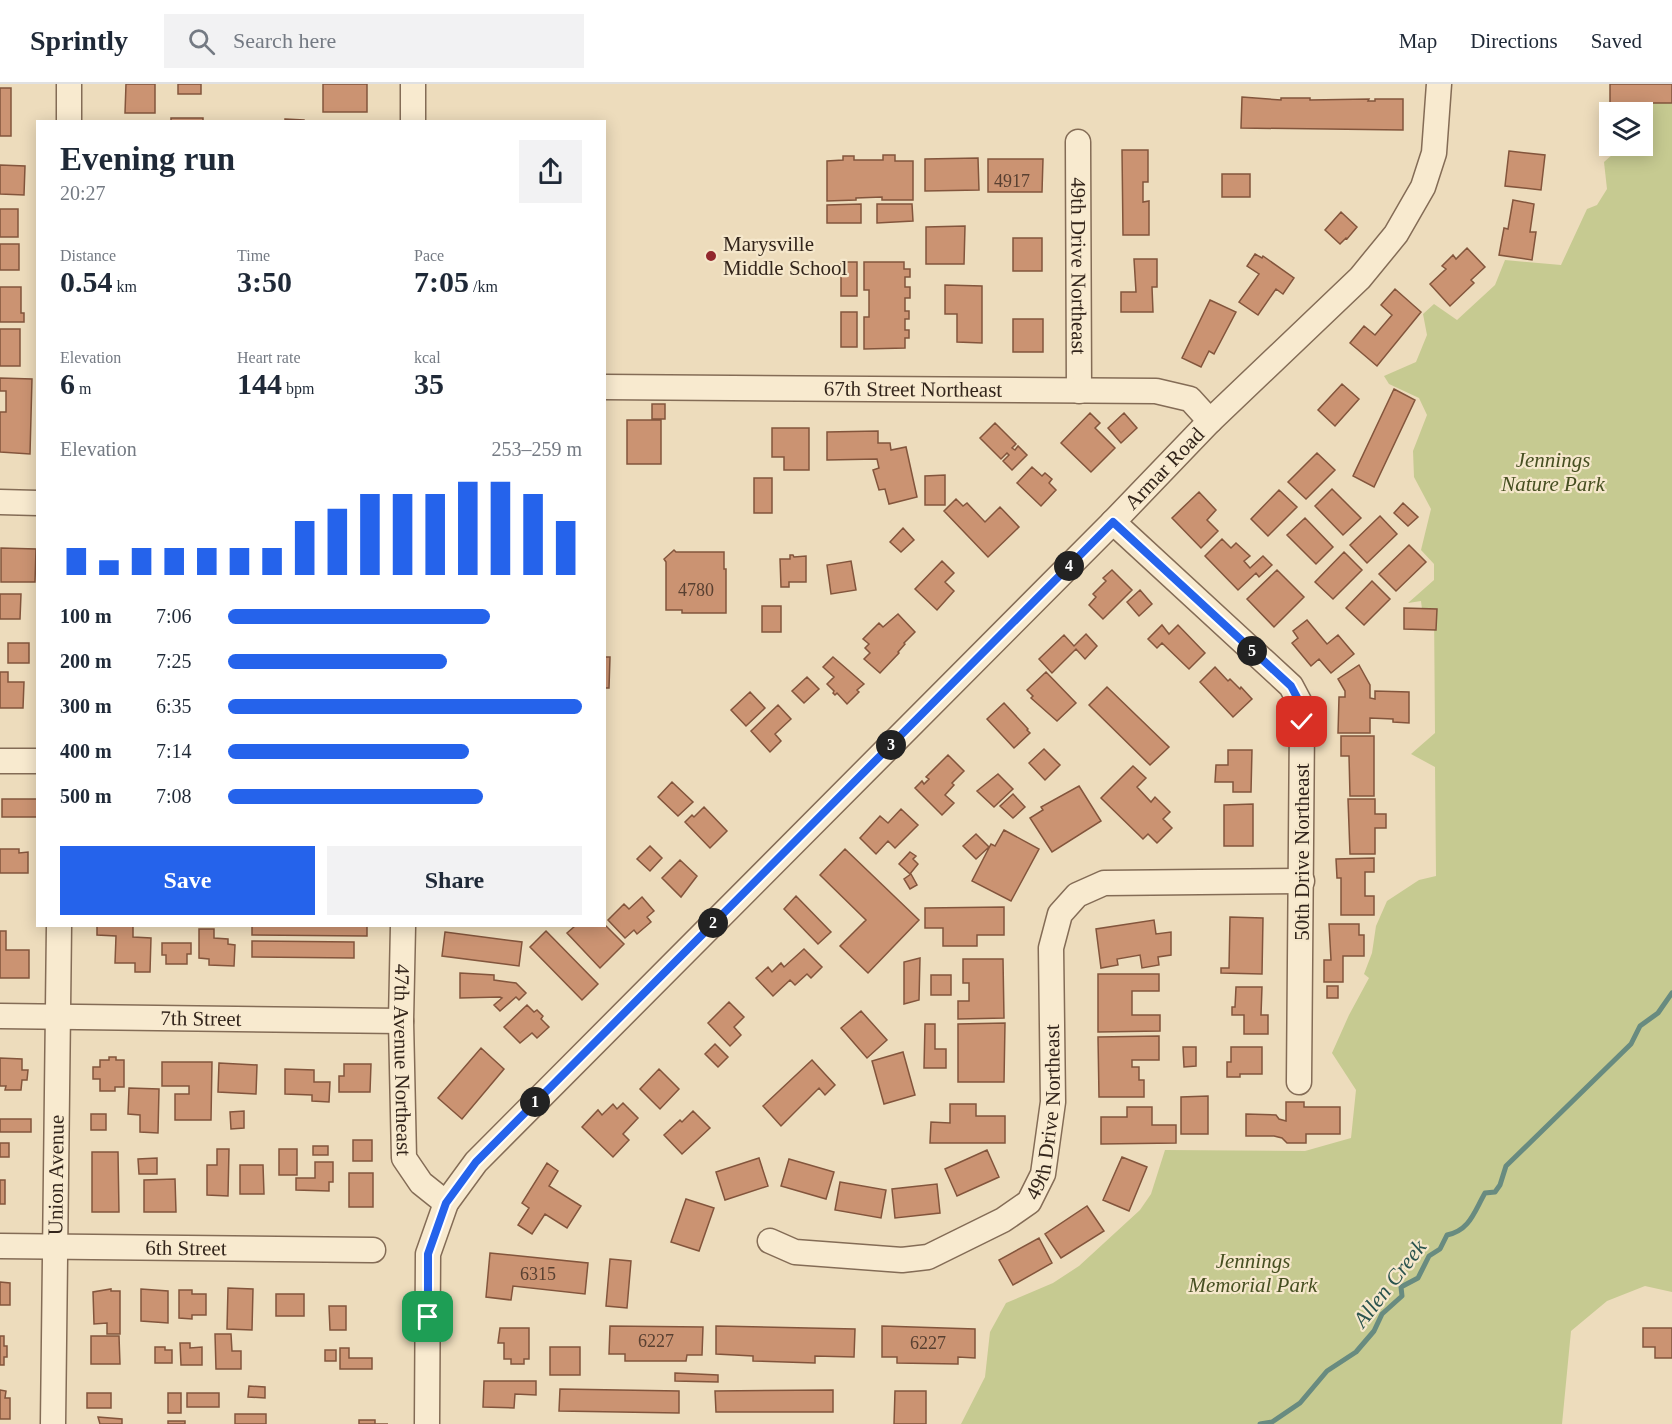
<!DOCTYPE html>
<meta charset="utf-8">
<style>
:root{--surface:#fff;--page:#f2f2f3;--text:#1f2937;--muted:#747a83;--line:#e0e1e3;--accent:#2563eb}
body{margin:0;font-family:"Times New Roman",serif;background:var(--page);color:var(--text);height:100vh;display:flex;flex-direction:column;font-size:22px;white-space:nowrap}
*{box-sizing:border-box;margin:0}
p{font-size:20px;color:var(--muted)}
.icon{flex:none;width:33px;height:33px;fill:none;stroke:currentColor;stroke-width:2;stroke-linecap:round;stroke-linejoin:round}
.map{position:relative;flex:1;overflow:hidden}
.sheet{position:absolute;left:36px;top:36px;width:570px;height:807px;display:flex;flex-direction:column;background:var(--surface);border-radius:0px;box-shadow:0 3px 15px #0003}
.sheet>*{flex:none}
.fabs{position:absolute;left:1599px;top:18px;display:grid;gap:12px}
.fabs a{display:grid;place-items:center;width:54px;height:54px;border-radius:0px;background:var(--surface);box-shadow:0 3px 15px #0003;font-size:30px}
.pin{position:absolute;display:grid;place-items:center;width:51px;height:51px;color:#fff;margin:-26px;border-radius:12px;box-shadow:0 3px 9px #0006}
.km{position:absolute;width:30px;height:30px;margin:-15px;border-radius:50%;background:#222;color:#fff;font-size:16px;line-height:30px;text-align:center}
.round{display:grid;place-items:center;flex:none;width:63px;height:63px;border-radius:0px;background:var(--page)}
.overview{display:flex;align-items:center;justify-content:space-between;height:102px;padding:0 24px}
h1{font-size:33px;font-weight:700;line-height:45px}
.metrics{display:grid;grid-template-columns:repeat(3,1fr);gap:9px;height:102px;padding:6px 24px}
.metrics div{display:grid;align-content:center}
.metrics b{font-size:30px;font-weight:700}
.metrics small{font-size:16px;font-weight:400}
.metrics p{font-size:16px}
.chart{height:168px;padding:12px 24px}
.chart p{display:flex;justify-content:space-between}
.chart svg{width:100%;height:108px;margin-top:6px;stroke:var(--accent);stroke-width:6}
.cta{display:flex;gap:12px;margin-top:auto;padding:12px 24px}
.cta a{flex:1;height:69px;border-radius:0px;background:var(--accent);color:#fff;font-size:24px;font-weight:700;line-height:69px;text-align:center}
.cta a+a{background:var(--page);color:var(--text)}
ul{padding:0 24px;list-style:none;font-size:20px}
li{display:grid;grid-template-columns:96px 72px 1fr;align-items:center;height:45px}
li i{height:15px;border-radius:8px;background:var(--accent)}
header{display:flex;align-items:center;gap:36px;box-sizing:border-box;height:84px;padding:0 30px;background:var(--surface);border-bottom:2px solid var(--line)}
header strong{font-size:28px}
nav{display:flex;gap:33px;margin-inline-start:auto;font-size:21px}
.search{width:420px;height:54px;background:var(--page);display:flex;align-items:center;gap:15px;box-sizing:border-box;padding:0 21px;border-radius:0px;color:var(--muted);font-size:22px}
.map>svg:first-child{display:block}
</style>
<header>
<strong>Sprintly</strong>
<div class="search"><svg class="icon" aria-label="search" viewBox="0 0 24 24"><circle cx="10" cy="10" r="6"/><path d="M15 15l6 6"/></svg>Search here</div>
<nav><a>Map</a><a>Directions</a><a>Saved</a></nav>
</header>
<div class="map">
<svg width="1672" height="1340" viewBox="0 0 1672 1340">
<rect width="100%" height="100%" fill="#eddcbc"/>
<path fill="#c6ca91" d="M1643,19H1672V1208L1645,1202L1607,1217L1571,1247L1562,1340H961L985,1293L990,1248L1006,1219L1053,1199L1079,1182L1140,1126L1151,1110L1165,1066L1305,1067L1351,1054L1356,1006L1332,969L1349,931L1369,894L1364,890L1372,869L1376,842L1387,817L1419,796L1436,792L1435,683L1411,670L1435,649L1434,526L1422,525L1421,517L1408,519L1434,496V480L1421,466L1431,425L1414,393L1413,367L1427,331L1419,314L1389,300L1384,292L1416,278L1427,251L1423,230L1434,220L1457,236L1495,201L1505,176L1561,181L1587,125L1597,121L1607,105L1604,78L1622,62H1642Z"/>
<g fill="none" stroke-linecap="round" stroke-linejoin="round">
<path stroke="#688b80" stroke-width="5" d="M1260,1340L1272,1338L1300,1319L1327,1287L1356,1268L1374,1247L1382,1230L1402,1212L1401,1203L1418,1194L1429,1172L1440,1165L1447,1151C1470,1146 1474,1128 1485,1109L1495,1108L1500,1101L1506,1082L1631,960L1640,942L1658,929L1672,909"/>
</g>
<path fill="#cb9372" stroke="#83553c" stroke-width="1.5" d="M126,0H155V29H125Z
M178,0H201V10H178Z
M323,0H367V28H323Z
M1610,0H1672V19H1643L1642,36V28H1630V19H1610Z
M0,4H11V52H0Z
M1242,13L1281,16V14H1310V16L1369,15L1368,17H1375V15H1403V46L1241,44Z
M171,34H203V38H171Z
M285,35L304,36V38H285Z
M1122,66H1148V98H1143V118L1149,117V151H1123Z
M1509,67L1545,71L1541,106L1505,102Z
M883,71H895V77H913V116H882V113L856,114V116L827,117V77L843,76V72H854V76H883Z
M978,74L979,106L925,107V75Z
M988,75H1043L1042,108H988Z
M0,81L25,82L24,111L0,110Z
M1222,90H1250V113H1222Z
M1513,116L1534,120L1530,148H1536L1532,176L1499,171L1504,144L1508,145Z
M861,120V139H827V121Z
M877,120H912L913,137L877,139Z
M0,125H18V153H0Z
M1341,128L1357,143L1347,155L1346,154L1340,160L1325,146Z
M965,142L964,180H926V143Z
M1013,154H1042V187H1013Z
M0,160H19V186H0Z
M1467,164L1485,183L1471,196L1474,199L1450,222L1430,200L1446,185L1442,182L1453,171L1456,175Z
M1255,170L1262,174L1263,172L1294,194L1283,210L1276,205L1258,231L1239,218L1259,190L1247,182Z
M1134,175H1157V203H1152L1153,228H1121V208H1136Z
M841,178H857V212H841Z
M864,178H904V185H910V193H905V203H910V214H905V227H909V235H905V246H909V254H905V264L864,265V233H869V206H864Z
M945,201L982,202V259L957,258V230H945Z
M0,203H21V229H24V238H0Z
M1395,205L1421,228L1377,282L1350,259L1364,242L1375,251L1392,231L1381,221Z
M1210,216L1236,228L1214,270L1209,267L1201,283L1182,274Z
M841,228H857V263H841Z
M1013,235H1043V268H1013Z
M0,245H20V282H0Z
M0,294L32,295L30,370L0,368V328H6V307H0Z
M1342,300L1359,315L1335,342L1318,326Z
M1394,305L1415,316L1374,403L1353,392Z
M652,320H665V335H652Z
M1090,329L1100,339L1095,344L1115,364L1091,388L1061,359Z
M1124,329L1137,344L1121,359L1108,344Z
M627,336H661V380H627Z
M995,339L1016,360L1012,364L1015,366L1018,362L1027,371L1012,386L1003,377L1009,371L1007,369L1001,375L980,354Z
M772,344H809V386H784V373H772Z
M878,347V359H890L891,366L906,363L917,413L889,420L885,405L879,406L873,386L879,384L877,375L827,376V348Z
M1317,369L1335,386L1306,415L1288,398Z
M1032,383L1042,392L1045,389L1052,395L1049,399L1056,406L1041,422L1017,399Z
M945,391V421H925V392Z
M754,394H772V429H754Z
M1332,405L1361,434L1343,451L1315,422Z
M1279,406L1297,423L1268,452L1251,435Z
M1199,408L1216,426L1207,436L1218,447L1201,464L1172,434Z
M956,415L963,422L967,419L985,438L1000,423L1019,443L988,473L944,427Z
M1403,419L1418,433L1408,442L1394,429Z
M1380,432L1397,450L1367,479L1350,461Z
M1305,434L1333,463L1316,480L1287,451Z
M903,444L914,456L901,468L890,458Z
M1222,455L1231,464L1236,459L1250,472L1244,477L1250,484L1263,472L1272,481L1259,493L1256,489L1238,506L1205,472Z
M1409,461L1426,478L1396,507L1379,490Z
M1,464L36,465L35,498H1Z
M674,466L676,468H724V485H726V529H682V526H666V478L664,475Z
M1344,468L1362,486L1333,515L1315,498Z
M790,471H793L794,473L806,472V498H789V503H781L780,475H790Z
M851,477L856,506L831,510L827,481Z
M942,477L954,489L945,498L954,507L937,526L915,505Z
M1112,486L1132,506L1103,535L1089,521L1096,513L1093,510L1106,497L1103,494Z
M1277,486L1304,513L1274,543L1247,515Z
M1372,497L1390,515L1364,541L1346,524Z
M1140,506L1152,520L1139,532L1127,518Z
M0,510H21L20,535H0Z
M762,522H781V548H762Z
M1404,524L1437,525L1436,546L1404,545Z
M898,530L915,548L904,559L905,560L898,568L899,569L880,589L864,575L870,569L865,564L869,560L863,555L879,539L883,543Z
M1307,536L1327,560L1338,551L1354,570L1331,589L1319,575L1311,582L1292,559L1298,554L1293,547Z
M1162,541L1169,550L1178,541L1205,569L1189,585L1162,559L1157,564L1148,555Z
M1086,550L1097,562L1085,575L1076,565L1052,589L1039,575L1064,551L1074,562Z
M8,559H29V579H8Z
M604,573H610L609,604H604Z
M833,573L864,600L857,606L859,608L847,620L837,609L835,611L833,609L834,607L827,600L834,593L823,583Z
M1359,581L1370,601V614L1375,615V607L1409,608V639L1393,638V635L1370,634V649H1338L1339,613H1345V607L1338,595Z
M1215,583L1228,597L1230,595L1240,605L1241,603L1252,615L1233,633L1200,598Z
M0,588H8V598H24L23,624H0Z
M1046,588L1076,619L1057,637L1031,614L1033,612L1027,606Z
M807,593L819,605L804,619L792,607Z
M1107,603L1169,663L1150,681L1089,621Z
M750,608L765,624L746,642L731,626Z
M1004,619L1028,645L1027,646L1030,649L1014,664L987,635Z
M778,621L791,635L775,650L781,657L770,668L751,647Z
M1341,652H1374V712H1350L1349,672H1341Z
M1044,665L1060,681L1045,696L1029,679Z
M1228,666H1252L1251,708H1233V698H1215L1216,681H1228Z
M948,671L964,687L952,699L954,701L945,711L954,719L942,731L915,704L922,697L924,700L929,695L926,693Z
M1133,682L1146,694L1137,703L1151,718L1155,713L1170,728L1163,735L1172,744L1157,759L1148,750L1143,755L1101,714Z
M998,690L1013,705L994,723L977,707Z
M672,698L693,718L678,732L658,713Z
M1079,702L1101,737L1052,768L1030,734L1043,726L1041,723Z
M1013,710L1025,723L1013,734L1000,722Z
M2,715H37V733H2Z
M1348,715H1375V730H1386V744H1375V770H1350Z
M1253,720V762H1224V721Z
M704,723L727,747L710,764L685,738L692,731L694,733Z
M901,725L918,741L895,764L888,757L876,770L860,754L880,732L888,739Z
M1004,746L1039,765L1011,817L972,797L991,760L995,762Z
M976,750L989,763L976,775L963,762Z
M650,762L662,774L650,787L637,775Z
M0,765H19V769L28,768V789H0Z
M845,765L919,836L868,889L840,862L866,836L820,791Z
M910,768L916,772L913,775L918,780L910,790L899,780Z
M1374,774V788H1365V812H1374V831H1341V794H1337L1336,775Z
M680,776L697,792L681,813L662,794Z
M911,790L917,801L910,805L904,795Z
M796,812L831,848L818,860L784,825Z
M642,813L654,827L647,833L651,838L637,850L634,846L625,854L608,836L624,820L629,825Z
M1004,823V851H977V862H943V844H925V824Z
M1230,833L1263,834L1262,890L1221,889V884H1229Z
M1154,836L1156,850L1171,848V871L1158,873L1159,881L1142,884L1140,871L1117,875L1118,881L1101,884L1096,845Z
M604,840L624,860L600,884L567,849L575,842H604Z
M1329,840H1359V851H1364V872H1343V898H1324V876H1331Z
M97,842H133V853L151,854L150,888H135V879H115L116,852L97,851Z
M252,842H367V852L252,851Z
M199,845H214V854L228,855V860L235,861L234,882L209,881V875L199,874Z
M0,847H6V866H29V894H0Z
M546,847L598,900L582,916L530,863Z
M445,848L522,858L519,882L442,872Z
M252,857L354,858V874L252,873Z
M162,859H191V870H187V880H166V871H162Z
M804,865L822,883L811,894L807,890L795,901L790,896L773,912L756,894L768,883L772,888L781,879L784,883Z
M920,874L919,916L904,920V878Z
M963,875H1003L1004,934L958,935V917H969V899H963Z
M460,889L494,891V896L516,899L526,909L519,916L516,913L500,927L494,921L502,914L500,913L460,914Z
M1098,890H1159V907H1132V931H1160V947L1098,948Z
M931,891H951V911H931Z
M1327,902H1338V914H1327Z
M1236,903H1262L1261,931H1268V950H1244V931H1232V923H1235Z
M729,918L744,933L734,943L741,951L730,962L708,939Z
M527,921L534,928L537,926L543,932L541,935L549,943L537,954L532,949L520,959L504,943Z
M861,927L887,956L867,974L841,944Z
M1005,939L1004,998H958V940Z
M925,940H935V965H946V984H924Z
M1159,952V976H1132V983H1139V996H1144V1013H1099L1098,953Z
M715,960L728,973L718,983L705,970Z
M1183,963H1196V982L1184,983Z
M1231,963H1262V990H1240V993H1227V978H1231Z
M481,964L504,985L462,1035L438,1014Z
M903,968L915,1011L884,1020L872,977Z
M109,973H116V976H124V1003H115V1007H100V995H93V983H100V976H109Z
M0,974L22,975V986H28L27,996H22L21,1006H5L6,1002H0Z
M812,976L835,1001L825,1011L819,1004L781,1042L763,1022Z
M162,978H212L211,1036H175V1010H189V1002H162Z
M219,979L257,981L256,1010L218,1008Z
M344,980H371L370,1008H339V992H344Z
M285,985L314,986V998H330L329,1018L312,1017V1011L285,1010Z
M659,985L679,1005L660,1025L640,1005Z
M129,1004L159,1005L158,1049L140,1048V1031L128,1030Z
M1208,1012V1050H1181V1013Z
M1286,1018H1304V1023H1340V1050H1306V1059H1287L1282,1054L1274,1052H1246V1030L1276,1031L1279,1035L1286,1037Z
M623,1019L638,1034L623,1050L629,1056L613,1073L582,1043L598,1026L602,1031L613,1020L617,1025Z
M950,1020H976V1032H1005V1059H930L931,1038L950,1039Z
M1127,1023H1152V1041H1176V1059L1101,1060V1033H1127Z
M244,1027V1044L231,1045L230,1028Z
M693,1027L710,1044L682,1070L664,1051L680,1036L682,1038Z
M91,1030H106V1046H91Z
M0,1035H31V1048H0Z
M353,1056H372V1077H353Z
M0,1059H9V1073H0Z
M313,1062H328V1071H313Z
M217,1065H229L228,1112L207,1111V1081H217Z
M279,1065H297V1091H279Z
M987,1066L999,1093L957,1112L945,1085Z
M92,1068H118L119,1128H92Z
M1122,1073L1147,1083L1129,1127L1103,1116Z
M157,1074V1090H139L138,1075Z
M759,1074L768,1102L725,1116L716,1088Z
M789,1075L834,1088L826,1115L781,1102Z
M315,1078H333V1098H329V1107L296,1106V1094H315Z
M547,1079L558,1087L549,1102L581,1122L567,1144L545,1130L532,1150L518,1141L529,1124L522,1119Z
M240,1081H263L264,1110H240Z
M349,1089H373V1123H349Z
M175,1095L176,1128H144V1096Z
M0,1096H5V1120H0Z
M840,1098L886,1106L881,1134L835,1126Z
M937,1100L940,1129L895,1134L892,1105Z
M686,1115L714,1124L699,1167L671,1158Z
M1087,1122L1104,1147L1061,1174L1045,1150Z
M1039,1154L1052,1179L1013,1201L999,1176Z
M490,1169L588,1179L585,1210L513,1202L511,1216L486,1213Z
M610,1175L631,1177L627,1224L606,1222Z
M0,1198L10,1199V1221H0Z
M228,1204L253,1205L252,1246L227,1245Z
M111,1205V1207H120V1250H107V1239L94,1240L93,1208Z
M141,1205L168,1207V1239L141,1237Z
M179,1206H192V1210H206V1231H192V1235L179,1234Z
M276,1210H304V1232H276Z
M329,1222H346V1246H330Z
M610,1242L703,1243L702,1271H687L686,1277H625V1270H609Z
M716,1242L855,1245L854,1273L815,1272V1279L753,1277V1272L716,1270Z
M882,1242L975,1245V1274L958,1273V1280L897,1279V1273H882Z
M500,1244H529V1275H524V1280H511V1275H504V1259H498Z
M1643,1244H1672V1274H1655V1263H1643Z
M215,1250H231L232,1267H241V1285H216Z
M0,1252H4V1262H7V1273H4V1281H0Z
M91,1252H119L120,1280H91Z
M180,1259H190V1264L202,1263V1281H181Z
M155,1263H165V1266H172V1279H155Z
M550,1263H580V1291H550Z
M340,1264H349V1274H372V1285H340Z
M325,1266H336V1277H325Z
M675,1289L718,1291V1298L675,1297Z
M484,1297H536V1311L515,1310L514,1324L483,1323Z
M249,1302L265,1303V1314L248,1313Z
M560,1305L679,1307V1329L559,1327Z
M0,1306L6,1307L5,1314H10V1335H0Z
M833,1306V1328H716L715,1307Z
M895,1307H926V1340H894Z
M87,1309H111V1324H87Z
M168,1309H181V1329H168Z
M187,1309H219V1323H187Z
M235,1330H266V1340H235Z
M98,1333L122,1335V1340H100Z
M359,1336H375V1340H388H359Z
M168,1337H185V1340H168Z"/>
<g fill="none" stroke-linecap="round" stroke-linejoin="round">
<g stroke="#846c56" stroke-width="27">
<g id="minor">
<path d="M69,38V0"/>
<path d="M413,38V0"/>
<path id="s1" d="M1078,58L1079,307"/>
<path id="s2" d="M604,303L1156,307L1190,315L1210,337"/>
<path d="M0,418L38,419"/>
<path d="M1113,438L1291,602L1300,619L1302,638L1299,998"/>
<path d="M0,677H38"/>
<path id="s3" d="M403,842L401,937L404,1074L421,1099L446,1119"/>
<path id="s4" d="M0,932L401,937"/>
<path id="s5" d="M770,1157L795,1168L902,1176L928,1173L1003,1136L1029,1118L1043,1090L1053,1018L1051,864L1060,830L1077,811L1104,799L1302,797"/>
<path id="s6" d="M0,1162L373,1166"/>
<path id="s7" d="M53,1340L59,842"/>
<path id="s8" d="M427,1340L428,1170L446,1119L476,1078L1113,438L1210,337L1360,194L1396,150L1423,103L1434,69L1439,0"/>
</g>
</g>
<use href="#minor" stroke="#f8eacf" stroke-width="24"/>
</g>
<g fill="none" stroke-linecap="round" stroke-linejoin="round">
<g stroke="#fff" stroke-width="12">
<path id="route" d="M428,1233V1170L446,1119L476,1078L1113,438L1291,602L1300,619L1302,638"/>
</g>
<use href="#route" stroke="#2563eb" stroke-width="8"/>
</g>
<circle fill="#92272d" stroke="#f5e7cb" stroke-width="2" cx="711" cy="172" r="6"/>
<g text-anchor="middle" stroke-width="4.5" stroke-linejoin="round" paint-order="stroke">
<g font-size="18" fill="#594031">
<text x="1012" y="103">4917</text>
<text x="696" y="512">4780</text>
<text x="538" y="1196">6315</text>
<text x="656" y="1263">6227</text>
<text x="928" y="1265">6227</text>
</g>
<g font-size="21" fill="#33251b" stroke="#f5e7cb" text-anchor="start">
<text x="723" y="167">Marysville<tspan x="723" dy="24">Middle School</tspan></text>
</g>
<g font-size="21" fill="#33251b" stroke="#f5e7cb">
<text dy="7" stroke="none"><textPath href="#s1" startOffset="124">49th Drive Northeast</textPath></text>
<text dy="7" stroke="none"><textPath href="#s2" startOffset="309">67th Street Northeast</textPath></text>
<text dy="7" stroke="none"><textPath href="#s8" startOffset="1252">Armar Road</textPath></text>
<text transform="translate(1302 768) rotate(-90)" y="7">50th Drive Northeast</text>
<text dy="7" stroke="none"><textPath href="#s4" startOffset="201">7th Street</textPath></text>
<text dy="7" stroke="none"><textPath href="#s3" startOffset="134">47th Avenue Northeast</textPath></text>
<text dy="7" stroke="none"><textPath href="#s5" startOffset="369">49th Drive Northeast</textPath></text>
<text dy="7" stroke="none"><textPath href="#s7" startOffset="249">Union Avenue</textPath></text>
<text dy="7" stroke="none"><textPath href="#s6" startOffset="186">6th Street</textPath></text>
</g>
<g font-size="21" font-style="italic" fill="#464f21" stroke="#f5e7cb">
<text x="1553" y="383">Jennings<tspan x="1553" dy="24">Nature Park</tspan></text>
<text x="1253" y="1184">Jennings<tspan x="1253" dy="24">Memorial Park</tspan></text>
</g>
<g font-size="22" font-style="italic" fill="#2a534e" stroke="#f5e7cb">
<text transform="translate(1389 1199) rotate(-52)" y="8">Allen Creek</text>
</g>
</g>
</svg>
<div class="fabs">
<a><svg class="icon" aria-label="layers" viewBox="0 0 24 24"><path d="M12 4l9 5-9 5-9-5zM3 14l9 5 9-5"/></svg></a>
</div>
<div class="pin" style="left:428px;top:1233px;background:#1e9e55"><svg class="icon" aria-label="arrive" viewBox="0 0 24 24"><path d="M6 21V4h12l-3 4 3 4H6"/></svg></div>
<div class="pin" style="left:1302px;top:638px;background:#d93025"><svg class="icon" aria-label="check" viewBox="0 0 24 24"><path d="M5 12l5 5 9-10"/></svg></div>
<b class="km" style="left:535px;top:1018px">1</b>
<b class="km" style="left:713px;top:839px">2</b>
<b class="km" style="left:891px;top:661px">3</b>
<b class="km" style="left:1069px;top:482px">4</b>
<b class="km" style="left:1252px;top:567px">5</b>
<section class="sheet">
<div class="overview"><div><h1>Evening run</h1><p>20:27</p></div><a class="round"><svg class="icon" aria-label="share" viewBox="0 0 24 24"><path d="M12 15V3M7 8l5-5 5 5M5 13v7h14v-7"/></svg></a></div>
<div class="metrics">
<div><p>Distance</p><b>0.54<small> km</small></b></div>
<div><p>Time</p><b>3:50</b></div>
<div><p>Pace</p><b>7:05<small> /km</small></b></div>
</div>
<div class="metrics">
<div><p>Elevation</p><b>6<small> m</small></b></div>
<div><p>Heart rate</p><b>144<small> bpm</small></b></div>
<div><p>kcal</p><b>35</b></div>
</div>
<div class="chart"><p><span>Elevation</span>253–259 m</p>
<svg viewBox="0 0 160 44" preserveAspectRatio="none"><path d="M5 44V33M15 44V38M25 44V33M35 44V33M45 44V33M55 44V33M65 44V33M75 44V22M85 44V17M95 44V11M105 44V11M115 44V11M125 44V6M135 44V6M145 44V11M155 44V22"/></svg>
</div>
<ul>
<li><b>100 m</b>7:06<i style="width:74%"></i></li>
<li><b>200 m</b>7:25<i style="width:62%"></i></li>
<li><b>300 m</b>6:35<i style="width:100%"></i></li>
<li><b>400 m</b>7:14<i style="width:68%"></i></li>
<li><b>500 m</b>7:08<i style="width:72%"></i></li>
</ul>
<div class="cta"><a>Save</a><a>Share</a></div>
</section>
</div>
